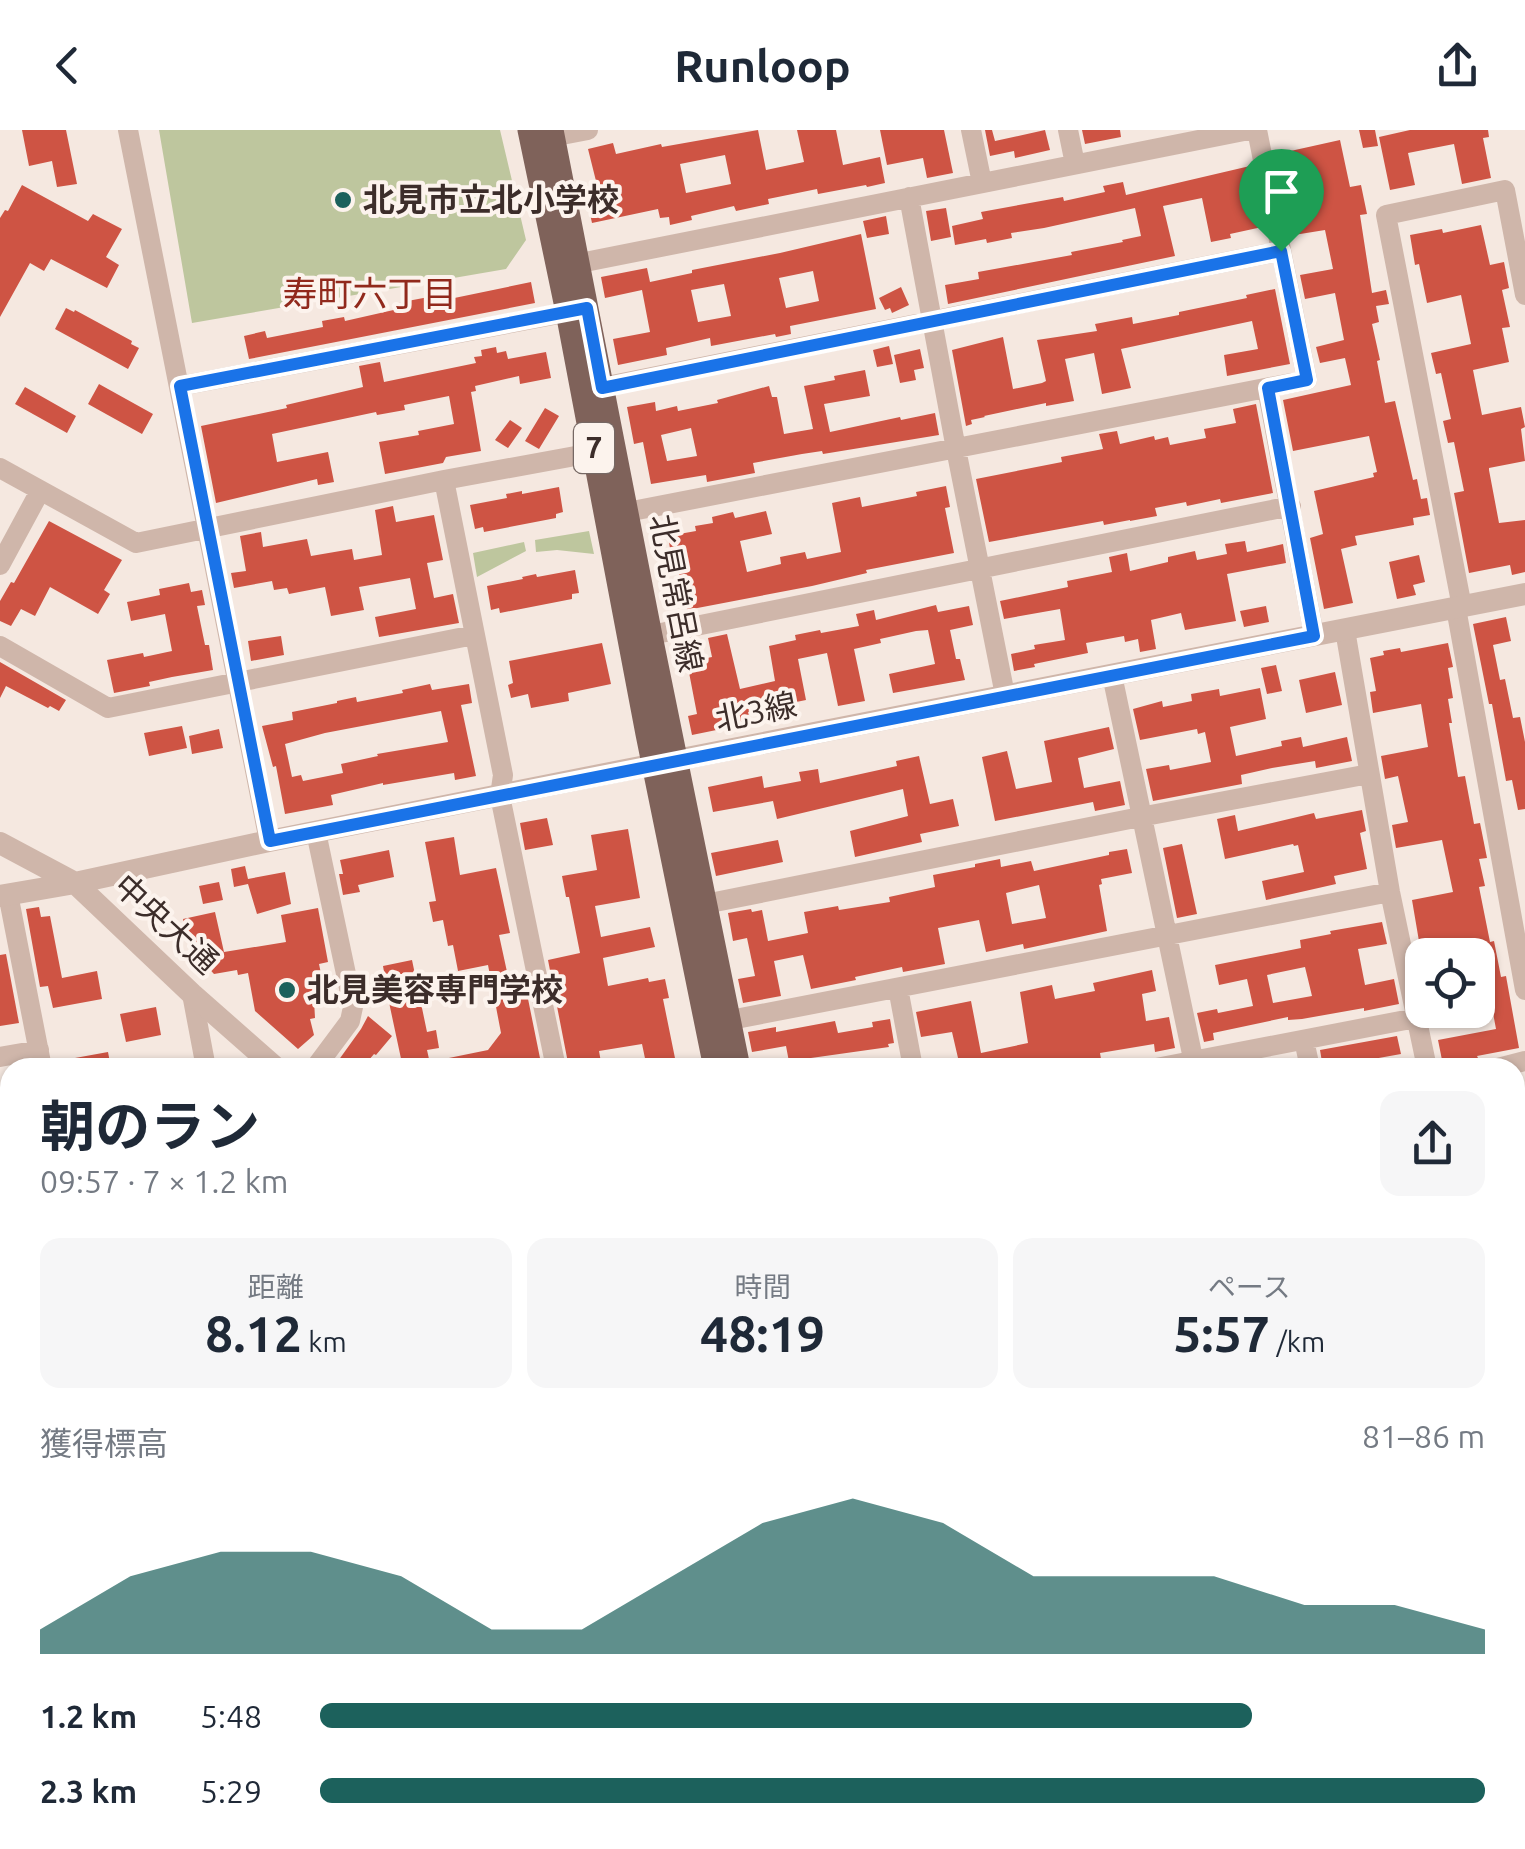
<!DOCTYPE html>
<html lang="ja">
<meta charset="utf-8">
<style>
:root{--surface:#fff;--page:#f6f6f7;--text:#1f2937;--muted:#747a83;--accent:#1c615c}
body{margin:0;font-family:Ubuntu,"Noto Sans JP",sans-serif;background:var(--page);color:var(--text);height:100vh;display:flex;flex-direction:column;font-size:38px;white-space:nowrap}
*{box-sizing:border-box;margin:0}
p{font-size:32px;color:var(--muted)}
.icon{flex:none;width:55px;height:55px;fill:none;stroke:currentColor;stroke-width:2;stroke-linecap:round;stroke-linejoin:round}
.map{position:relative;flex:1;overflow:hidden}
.side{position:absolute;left:0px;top:928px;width:1525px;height:792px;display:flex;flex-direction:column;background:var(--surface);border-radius:30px 30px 0 0;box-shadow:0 2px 8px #0004}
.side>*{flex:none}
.buttons{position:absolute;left:1405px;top:808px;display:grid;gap:20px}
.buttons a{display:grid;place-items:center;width:90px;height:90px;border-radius:20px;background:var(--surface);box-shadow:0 2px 8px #0004;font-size:50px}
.pin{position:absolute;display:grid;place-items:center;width:85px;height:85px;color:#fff;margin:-102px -42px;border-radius:50% 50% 50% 0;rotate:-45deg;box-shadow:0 0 10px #0007}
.pin .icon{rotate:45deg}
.round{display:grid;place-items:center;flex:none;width:105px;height:105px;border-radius:20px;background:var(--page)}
.overview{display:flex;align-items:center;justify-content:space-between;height:170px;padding:0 40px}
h1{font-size:55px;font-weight:700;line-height:75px}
.figures{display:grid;grid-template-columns:repeat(3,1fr);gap:15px;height:170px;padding:10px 40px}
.figures div{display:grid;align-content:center;border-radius:20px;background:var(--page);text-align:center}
.figures b{font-size:50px;font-weight:700}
.figures small{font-size:28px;font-weight:400}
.figures p{font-size:28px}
.chart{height:280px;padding:20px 40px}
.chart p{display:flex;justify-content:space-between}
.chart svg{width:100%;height:180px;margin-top:10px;fill:var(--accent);opacity:.7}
ul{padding:0 40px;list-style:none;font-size:32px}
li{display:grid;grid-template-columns:160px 120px 1fr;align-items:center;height:75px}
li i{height:25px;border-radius:12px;background:var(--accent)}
header{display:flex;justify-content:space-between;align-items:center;height:130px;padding:0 40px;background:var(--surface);font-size:45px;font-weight:700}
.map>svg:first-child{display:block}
</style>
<header><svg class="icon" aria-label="back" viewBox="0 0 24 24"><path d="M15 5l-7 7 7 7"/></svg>Runloop<svg class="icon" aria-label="share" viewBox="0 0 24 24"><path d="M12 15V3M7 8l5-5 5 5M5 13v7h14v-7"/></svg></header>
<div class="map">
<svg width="1525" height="1719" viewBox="0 0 1525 1719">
<rect width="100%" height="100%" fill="#f5e8e0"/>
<path fill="#bec69e" d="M159,0H500L526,110L506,139L192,193Z
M589,401L594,424L557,420L536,422L535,410Z
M524,412L526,421L477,447L473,423Z
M1344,1710H1438L1440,1719H1346Z"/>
<path fill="#ce5444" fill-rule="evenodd" d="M22,0H66L77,54L57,57L52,31L29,36Z
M758,0L766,40L804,32L797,0H836L843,35L880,27L885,53L867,57L866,55L818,64L817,59L768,69L769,74L736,81L734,76L691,86L692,90L670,95L669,87L660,88L658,79L592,93L586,66L599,63L588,19L613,13L616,24L661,14L662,17ZM725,25L731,54L686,63L680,34Z
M880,0H944L953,43L927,48L923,28L887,35Z
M985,0H992L995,11L1045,0L1050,20L1015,28L1014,21L990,26Z
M1082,0H1120L1121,7L1085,14Z
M1359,0H1375L1378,16L1363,18Z
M1410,0H1488L1489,7L1483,8L1491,48L1462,54L1454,14L1408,23L1415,55L1390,60L1379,7Z
M1340,10L1350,57L1361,55L1367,84L1360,85L1372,163L1386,160L1389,174L1376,176L1379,192L1372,194L1380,230L1377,231L1385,273L1395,271L1413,350L1417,349L1421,369L1427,368L1430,385L1413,388L1414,395L1355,406L1357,415L1341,419L1353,473L1324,479L1310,408L1323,404L1314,361L1374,347L1373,343L1377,342L1369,306L1293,321L1283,270L1351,255L1345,228L1320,233L1316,217L1344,210L1335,163L1305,169L1300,145L1333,139L1325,100L1294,105L1277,24Z
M1250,36L1262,97L1230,104L1231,108L1211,112L1202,68L1163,76L1175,126L948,174L945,155L979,149L978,142L1072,125L1071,122L1123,112L1122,110L1141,106L1135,78L1044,98L1011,103L1012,108L987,113L986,109L955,115L952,96L983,89L981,82L1063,67L1064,71L1105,62L1103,56L1123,52L1126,65Z
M22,55L88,91L93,84L122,99L106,127L119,135L107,158L51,129L44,141L30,133L0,187V88L5,80L8,81Z
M946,78L951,107L931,111L926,81Z
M886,86L889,104L867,108L863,91Z
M1481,95L1490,135L1504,132L1509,158L1502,160L1510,197L1502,198L1509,232L1473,240L1482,285L1521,277L1525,297L1521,299L1525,331L1489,338V340L1499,393L1525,390V442L1512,445L1510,435L1469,443L1454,363L1464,361L1454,312L1448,313L1443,291L1451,289L1441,243L1436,244L1431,223L1471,214L1461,165L1427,173L1419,134L1415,135L1410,105L1442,99L1443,103Z
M861,104L876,179L790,196L791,204L776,207L775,204L711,216L710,208L666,218L667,225L618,235L613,209L650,202L642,160L605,168L601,147L647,138L650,152L692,143V140L780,123ZM813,141L819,171L786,178L779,148ZM724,154L731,186L698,192L691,160Z
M531,152L535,173L249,229L244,206L265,201L267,208L323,197L322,191L344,187L345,191L398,179L397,173L434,166L435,172Z
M901,157L909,175L892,183L890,178L885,180L879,168Z
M1275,159L1290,234L1227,246L1224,225L1258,219L1252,191L1121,219L1131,258L1102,264L1094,223L1065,229L1074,271L1046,276V273L984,286L985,287L971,290L972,294L966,296L952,220L1003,207L1013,259L1042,253L1046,251L1037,210L1097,201L1095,194L1132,187L1133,194L1179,185V182L1247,168L1246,165Z
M66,178L74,182L75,180L132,211L131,214L139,218L128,239L55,199Z
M889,216L893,234L877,237L873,220Z
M496,217L497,223L506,221L508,229L546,222L551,248L520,254L519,246L475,256L476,261L471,262L481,321L446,327L443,333L385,344L379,312L419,305L418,301L454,294L449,266L404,275L405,280L377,285L376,282L272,304L277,332L328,322L334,352L318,355L317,349L216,373L201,296L287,278L286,275L363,257L359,236L380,232L384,252L476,233L474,227L482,226L481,220Z
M920,219L924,238L914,240L916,250L900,253L894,225Z
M865,240L870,266L824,274L830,302L900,287L901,290L935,283L939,305L823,324L822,321L802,324L753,333L755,343L707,352L706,345L651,354L643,312L634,314L627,277L655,272L656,281L677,276L678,281L718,273L717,270L769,256L772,267H777L784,304L813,299L804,256L835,250L834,246ZM691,298L697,326L667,331L661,305Z
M99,254L153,284L142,304L88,274Z
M25,257L76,286L67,303L15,274Z
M1256,274L1273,363L1221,373L1220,369L1187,376L1186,372L1155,378L1157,386L1130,391V390L1104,395L1103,391L989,412L976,349L1062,332L1061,327L1103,319L1099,304L1117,301L1120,314L1154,306L1155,310L1168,307L1170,315L1206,308L1204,299L1236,293L1233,279Z
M545,278L559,286L539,319L525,311Z
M510,290L522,298L508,318L495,310Z
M946,356L950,377L945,378L954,423L866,440L867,443L812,456L687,480L676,430L672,431L668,406L696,401L695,396L713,393L712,387L733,382L735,388L766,381L772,404L740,411L747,442L781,434L780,427L805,422L807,429L841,422L832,373L860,367L862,377L917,366L916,362Z
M559,357L563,382L556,384V388L484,402L483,397L475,399L470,375L507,368L506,364L522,361V364Z
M393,376L396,392L434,385L443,430L427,433L434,468L453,464L459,493L379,507L375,487L416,479L410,448L359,457L364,480L331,486L325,457L289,464L287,458L274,460L272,451L234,458L231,443L246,441L240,406L261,402L263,417L307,409L311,426L352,419L354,430L382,425L375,380Z
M49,391L122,430L104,460L110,464L98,484L50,457L35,486L21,479L11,496L0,491V471L11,452L14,453Z
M1245,411L1247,422L1283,414L1286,433L1227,444L1236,491L1185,500L1181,483L1151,490L1156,519L1140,522L1138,509L1125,512L1124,506L1086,513L1088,523L1034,534L1035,537L1014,541L1011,524L1035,519L1034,515L1065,510L1060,479L1004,489L1000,471L1068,457L1067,451L1112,442L1109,427L1127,423L1130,441L1168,432V427L1195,421L1197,430L1227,424L1225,414Z
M1419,425L1425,452L1413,455L1416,465L1397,469L1389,432Z
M575,440L579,463L572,464V469L500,483L499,478L491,480L487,456L523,449L522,447L536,444L537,447Z
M189,453L191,462L202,460L205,475L197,476L205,515H209L213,540L172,547L149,552L150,556L114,563L107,530L143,523L144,527L172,521L165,484L131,491L127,472L160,465L159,459Z
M936,475L938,482L969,476L973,495L950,500L956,529H960L965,550L893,563L889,544L935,534L928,500L916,501L880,509L881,513L854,519L865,571L838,576L827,523L798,529L806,570L748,582L751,595L737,598L736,596L692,605L688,586L697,584L687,532L712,527L708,508L727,504L740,559L775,551L769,516L796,510L795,505L820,500L821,503L859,496L856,484L874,480L876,490Z
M1266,476L1269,492L1244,497L1240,481Z
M1506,487L1511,511L1493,515L1500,550L1505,549L1513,588L1520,587L1525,612V679L1518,680L1512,650L1506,651L1492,574H1489L1473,494Z
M281,506L284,525L251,531L248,511Z
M602,513L611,554L568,563L569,571L531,578L528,564L511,568L508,555L513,553L509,531Z
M1448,513L1453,537L1448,538L1453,568L1448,569L1452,593H1449L1458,647L1465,646L1474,694L1480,693L1487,728L1479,729L1485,756L1479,757L1490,812L1494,811L1501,847L1506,846L1519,918L1477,926L1478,928L1443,935L1438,910L1496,899L1491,872L1478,875V825H1467L1464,814L1421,823L1412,770L1453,762L1442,710L1396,718L1392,695L1408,692L1398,646L1385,649L1381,626L1428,617L1421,574L1373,583L1370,562L1376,561L1370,528L1384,525L1383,521L1400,518L1401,522Z
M0,532L66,570L59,581L50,576L48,578L6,556L0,568Z
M1276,535L1282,561L1267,564L1261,538Z
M1335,542L1342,575L1306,583L1299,550Z
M430,554L432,560L469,554L472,573L461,575L476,646L455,650L454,643L383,655V653L331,665L333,675L285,684L276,636L273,637L262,596L293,590L292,582L337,573V571L356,567L357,572L403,563L402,560ZM441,581L448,612L377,624L378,626L341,634L343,643L303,651L301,645L292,647L285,614L325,603Z
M1260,558L1266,589L1230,597L1236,626L1282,616L1281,611L1301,607L1303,617L1347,607L1352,631L1316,638L1315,631L1272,638L1241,645L1242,654L1153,671L1146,639L1169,635L1170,640L1211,632L1205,602L1198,604L1197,599L1140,610L1133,579L1162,571L1163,577L1192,571L1191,564L1219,559L1220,566Z
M182,596L187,618L149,626L144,603Z
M1109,597L1114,619L1078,628L1084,658L1120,651L1125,675L1095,681L1093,672L995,691L982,627L1007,621L1016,659L1052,652L1044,611Z
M219,599L223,618L192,624L189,606Z
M919,626L930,674L953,669L959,696L920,704L922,712L855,727L850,701L908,686L903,659L777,689L773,671L713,682L708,657L762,646L764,658L801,651L799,642L818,639L820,653L897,636L896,631Z
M1362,680L1366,701L1360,703L1367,739L1334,746L1336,754L1266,770L1262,751L1304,742L1298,715L1294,716L1293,714L1225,729L1217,689L1235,685L1238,701L1314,683L1316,689Z
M547,688L553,715L525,720L520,693Z
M628,699L640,768L595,776L601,807L650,797L655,817L603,828L608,856L648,848L649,852L665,849L669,868L663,869L677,938H647L642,914L599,921L602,938H569L548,830L580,823L569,767H566L562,746L597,740L591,705Z
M454,707L460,745L496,738L510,803L499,805L509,851L524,849L542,938H440L439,930L488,920L501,903L488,835L458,841L453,815L448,816L443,790L433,792L429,772L436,771L425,712Z
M778,710L783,732L716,746L711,723Z
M1182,714L1197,784L1177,788L1163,718Z
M1127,719L1132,743L1101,749L1102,754L1099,755L1107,801L1024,819L1023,814L986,822L979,790L938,798L945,834L903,842L902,837L855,847L856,850L811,859L803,825L774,831L781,866L743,873L738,849L755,846L747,808L733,811L728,783L751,779L752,782L762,780L768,811L808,803L804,782L838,776L839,780L890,772L889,767L935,757L933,745L975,737V734L1000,729L1001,737L1031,731L1034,741L1109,725V722ZM1039,755L1046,788L1012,794L1006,763Z
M389,720L394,747L358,755L360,762L343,765L339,744H343L340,730Z
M245,736L248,749L285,742L291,774L257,784L248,754L234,757L231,739Z
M219,752L223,770L203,774L199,756Z
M39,777L41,787L50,786L62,848L97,841L102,869L53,878L48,856L40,857L26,779Z
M318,778L328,832L319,834L326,868L314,870L315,888L310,889L314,905L298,919L255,881L248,843L238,845L237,840L214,844L194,822L190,823L183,789L215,782L224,822L286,812L281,785Z
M1382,792L1387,814L1358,819L1365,855L1394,849L1399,874L1364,881V878L1302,889L1288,890V887L1213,903L1214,910L1204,912L1197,883L1217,879L1218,883L1253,876L1247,849L1219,855L1215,835L1301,818L1300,810L1331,804L1330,801ZM1305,837L1312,866L1273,873L1267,845Z
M6,824L19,893L0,896V825Z
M412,830L427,902L436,900L439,918L427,920L431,938H403L390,877L383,836Z
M1152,840L1156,861L1142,864L1146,891L1169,887L1175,918L1155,922L1154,914L1100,923L1101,929L1068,934V938H942V931L958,928L952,902L921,907L916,882L971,871L981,923L1028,913L1020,862L1052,855L1055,869L1095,861L1093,853Z
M156,877L161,905L126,912L120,884Z
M368,886L392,906L376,925L374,924L362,938H345L338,931L361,899Z
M890,889L894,913L888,914L889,917L811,928L812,934L790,937L786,916L752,922L748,902L776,897V902L835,891L838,903L873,897L872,892Z
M1397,906L1401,924L1323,938L1320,920Z
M108,922L111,938H64V930Z"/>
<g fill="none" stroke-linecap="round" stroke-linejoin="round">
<path stroke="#cfb6aa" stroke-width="20" d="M128,0L269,711
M971,0L982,53
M1068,0L1075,34
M541,9L588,0
M909,67L956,319L1005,565
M565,136L1249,0
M180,256L580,180
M602,257L1281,121
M1267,258L1314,505
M0,338L136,413L444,350L608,320
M444,350L503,645L500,666L556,938
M627,382L1307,250L1257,0
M0,435L40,361
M1462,477L1386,85L1505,60L1525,165
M1456,478L1525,860
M1345,500L1390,762L1427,938
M636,508L1291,376
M0,516L108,578L474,505
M1112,545L1195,938
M8,764L42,938
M705,774L1140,687L1369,644
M898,858L913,938
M192,864L206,938
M715,893L1390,762
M1304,910L1310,938
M0,927L39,920
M315,938L350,891L353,877L316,702
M1156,938L1416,888
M1498,938L1525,931
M0,1021L10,1019
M1515,1022L1525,1075
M0,1165L10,1163
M0,1309L10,1307
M1515,1380L1525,1432
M0,1438L10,1436
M1515,1484L1525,1482
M54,1710L56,1719
M216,1710L217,1719
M360,1710L362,1719
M477,1710L479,1719
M588,1710L590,1719
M716,1710L718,1719
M1338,1710L1340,1719
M1461,1710L1462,1719
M107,1719L152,1710
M992,1719L1037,1710"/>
<path stroke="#cfb6aa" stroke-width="22" d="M0,713L75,753L192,864L276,938
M0,766L75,753L269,711L620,641L1525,464
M1515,1277L1525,1275
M0,1578L10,1576"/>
<path stroke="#7f625a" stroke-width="25" d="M530,0L568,182L648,604L716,938
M551,0L650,506L738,938
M869,1710L871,1719
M889,1710L891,1719"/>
</g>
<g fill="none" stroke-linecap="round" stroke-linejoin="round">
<g stroke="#fff" stroke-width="20">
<path id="route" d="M1281,121L1307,250L1268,258L1314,506L270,711L180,256L587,178L602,258Z"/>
</g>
<use href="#route" stroke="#1a73e8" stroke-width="12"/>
</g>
<g fill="#1c615c" stroke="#fcf3ed" stroke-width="4">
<circle cx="343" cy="70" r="10"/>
<circle cx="287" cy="860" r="10"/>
</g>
<g text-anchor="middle" stroke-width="8" stroke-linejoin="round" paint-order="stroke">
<rect fill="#fcf3ed" stroke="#766864" stroke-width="2.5" x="574" y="293" width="40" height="50" rx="8"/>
<g font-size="30" font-weight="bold" fill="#3c2d2a">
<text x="594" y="328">7</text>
</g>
<g font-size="32" font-weight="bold" fill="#3c2d2a" stroke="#fcf3ed" text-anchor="start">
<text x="363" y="81">北見市立北小学校</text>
<text x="307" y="871">北見美容専門学校</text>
</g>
<g font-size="32" fill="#3c2d2a" stroke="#fcf3ed">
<text transform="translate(676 463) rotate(79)" y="11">北見常呂線</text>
<text transform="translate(756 582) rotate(-11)" y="11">北3線</text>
<text transform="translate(166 794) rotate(43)" y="11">中央大通</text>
</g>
<g font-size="35" fill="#91291c" stroke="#fcf3ed">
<text x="370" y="176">寿町六丁目</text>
</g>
</g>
</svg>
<div class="buttons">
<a><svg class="icon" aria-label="locate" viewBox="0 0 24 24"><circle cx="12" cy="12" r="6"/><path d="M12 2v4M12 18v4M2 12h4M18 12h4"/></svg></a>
</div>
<div class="pin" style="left:1281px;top:121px;background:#1e9e55"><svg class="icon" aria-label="arrive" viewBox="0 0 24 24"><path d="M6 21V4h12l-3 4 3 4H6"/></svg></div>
<section class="side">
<div class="overview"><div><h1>朝のラン</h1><p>09:57 · 7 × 1.2 km</p></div><a class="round"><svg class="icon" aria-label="share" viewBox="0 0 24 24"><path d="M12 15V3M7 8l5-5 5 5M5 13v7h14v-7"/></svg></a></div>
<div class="figures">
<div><p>距離</p><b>8.12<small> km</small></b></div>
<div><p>時間</p><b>48:19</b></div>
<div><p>ペース</p><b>5:57<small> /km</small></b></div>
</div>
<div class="chart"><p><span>獲得標高</span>81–86 m</p>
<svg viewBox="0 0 160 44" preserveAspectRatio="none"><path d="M0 44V38L10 25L20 19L30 19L40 25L50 38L60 38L70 25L80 12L90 6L100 12L110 25L120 25L130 25L140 32L150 32L160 38V44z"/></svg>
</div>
<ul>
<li><b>1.2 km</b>5:48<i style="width:80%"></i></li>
<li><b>2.3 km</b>5:29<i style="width:100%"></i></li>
</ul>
</section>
</div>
